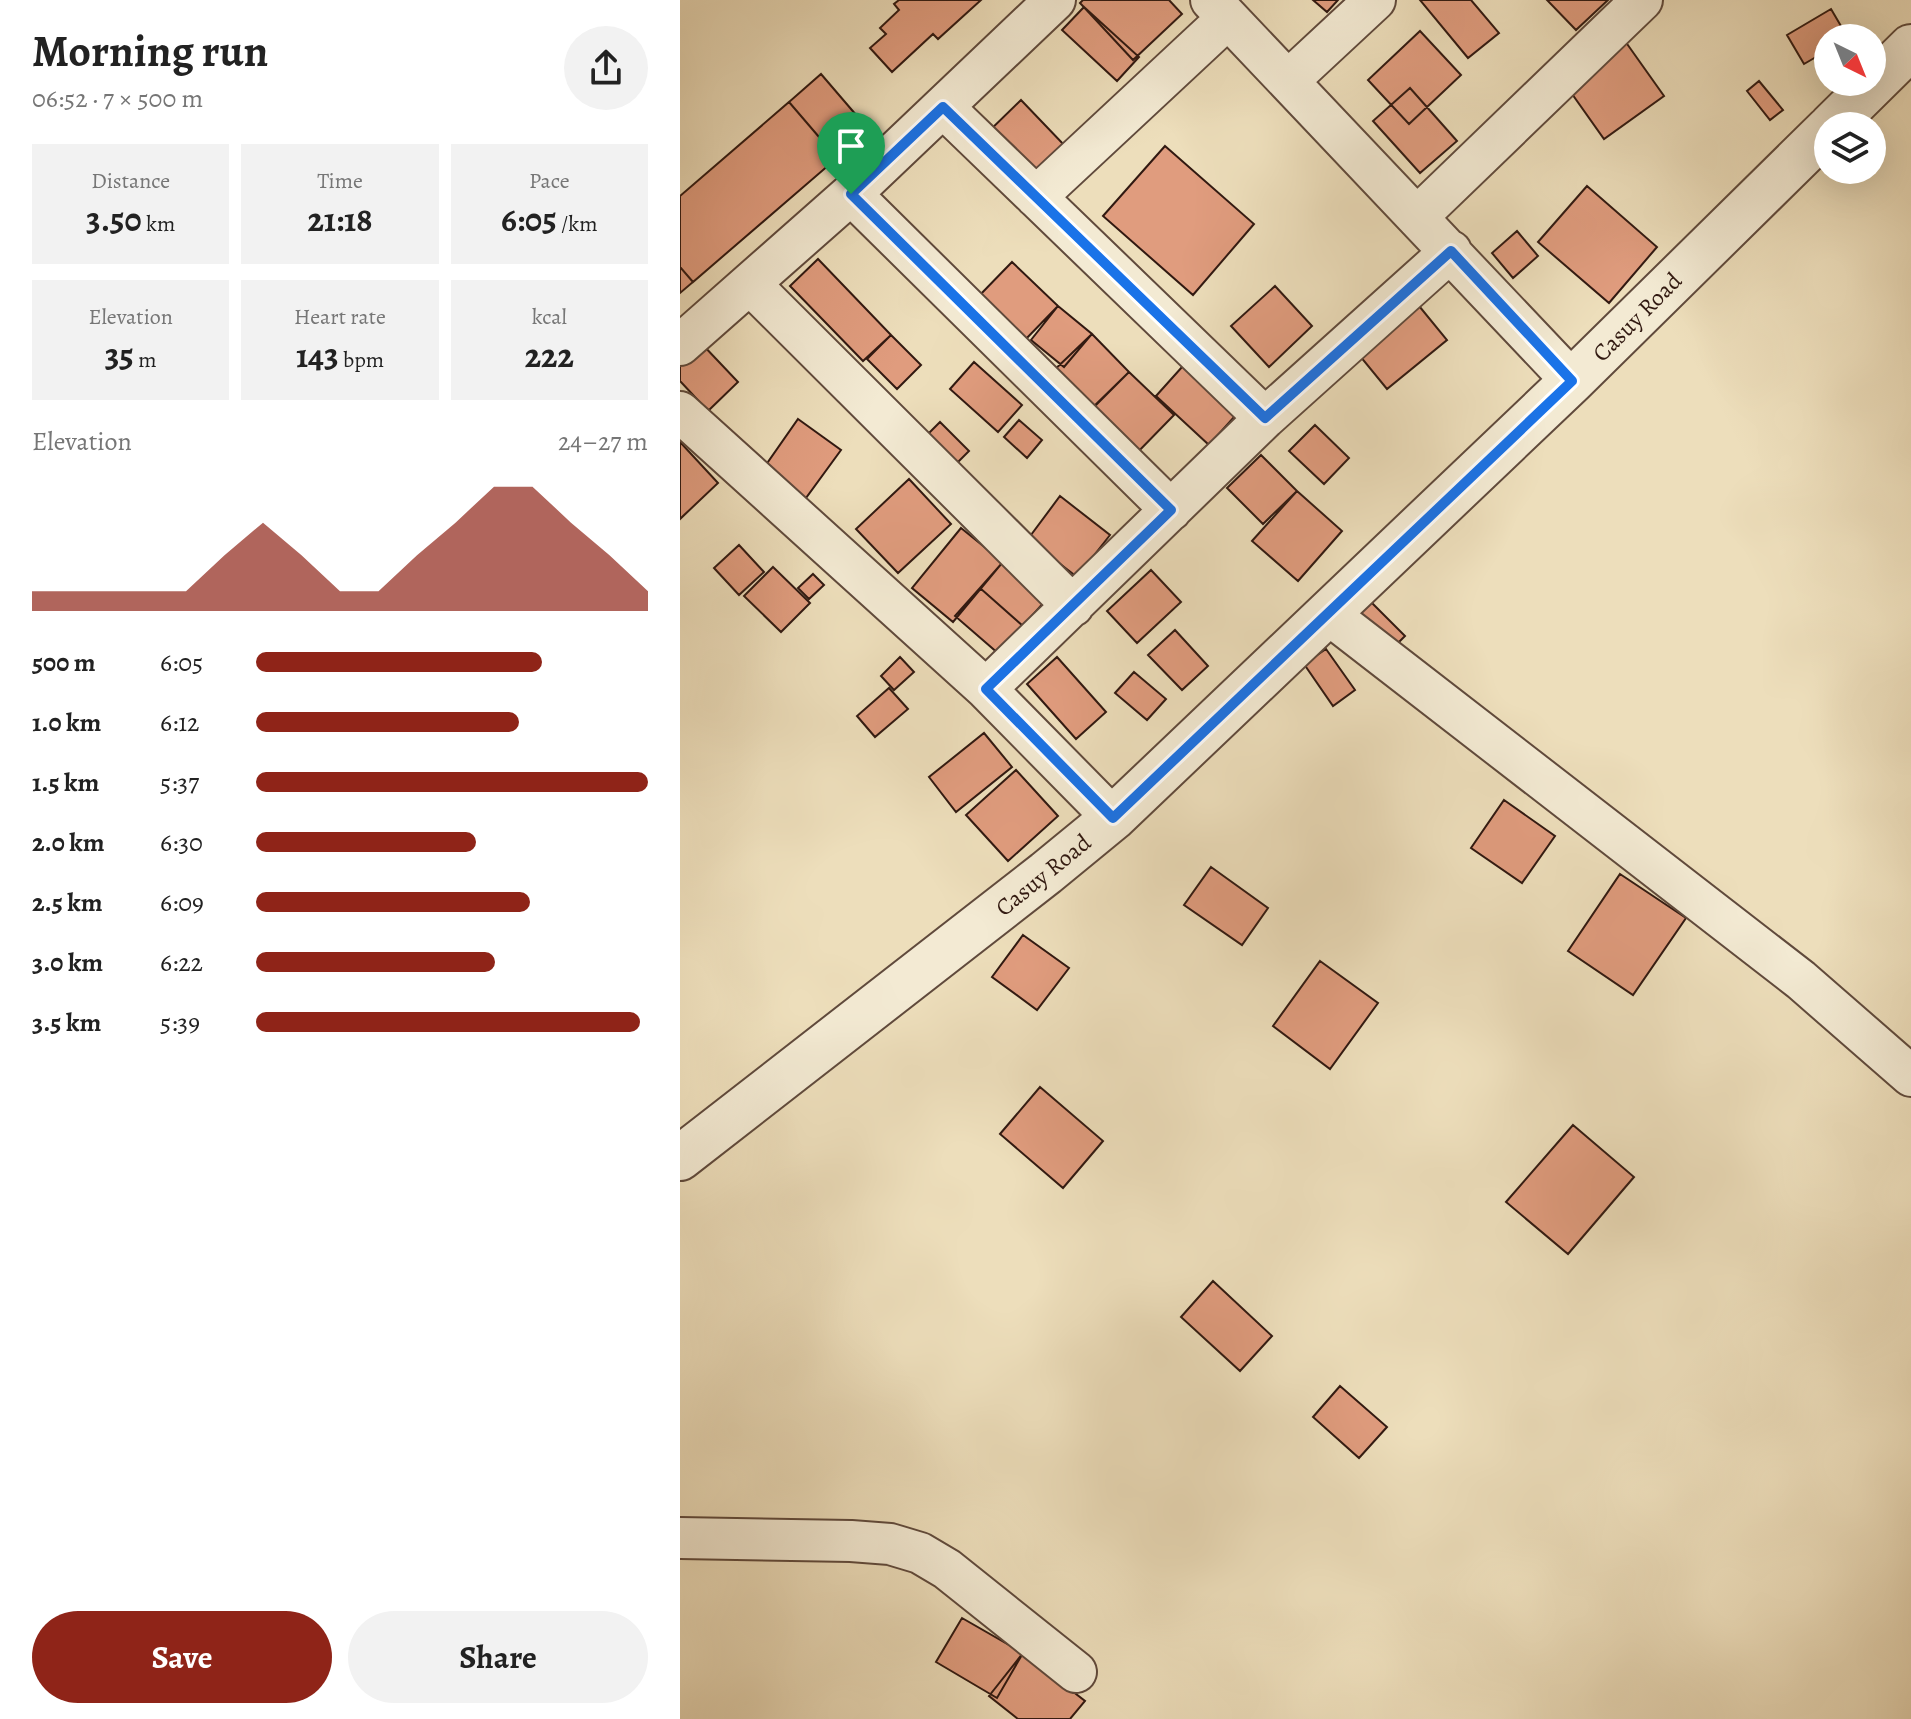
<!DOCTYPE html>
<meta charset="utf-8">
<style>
:root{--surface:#fff;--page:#f2f2f2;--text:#222;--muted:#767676;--accent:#8f2418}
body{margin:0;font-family:Alegreya,serif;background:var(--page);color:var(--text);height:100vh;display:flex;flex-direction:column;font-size:30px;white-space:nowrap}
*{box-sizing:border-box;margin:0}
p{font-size:26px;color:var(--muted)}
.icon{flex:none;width:44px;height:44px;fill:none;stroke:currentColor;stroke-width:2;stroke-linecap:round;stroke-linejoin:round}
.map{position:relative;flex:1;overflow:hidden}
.side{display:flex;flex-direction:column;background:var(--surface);width:680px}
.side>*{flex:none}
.needle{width:52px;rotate:137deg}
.fabs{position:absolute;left:1134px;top:24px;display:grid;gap:16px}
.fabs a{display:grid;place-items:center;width:72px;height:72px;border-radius:50%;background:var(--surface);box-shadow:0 8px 32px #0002;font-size:40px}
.pin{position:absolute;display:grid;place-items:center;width:68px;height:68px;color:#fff;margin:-82px -34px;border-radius:50% 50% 50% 0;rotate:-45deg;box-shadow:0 0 8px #0007}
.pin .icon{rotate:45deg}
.round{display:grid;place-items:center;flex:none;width:84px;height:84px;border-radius:42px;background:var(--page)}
.overview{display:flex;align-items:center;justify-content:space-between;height:136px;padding:0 32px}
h1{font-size:44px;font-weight:600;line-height:60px}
.figures{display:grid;grid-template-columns:repeat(3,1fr);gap:12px;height:136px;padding:8px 32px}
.figures div{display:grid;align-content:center;border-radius:0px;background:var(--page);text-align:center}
.figures b{font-size:34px;font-weight:600}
.figures small{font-size:22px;font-weight:400}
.figures p{font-size:22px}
.chart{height:224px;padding:16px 32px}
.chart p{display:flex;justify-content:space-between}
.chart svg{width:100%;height:144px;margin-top:8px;fill:var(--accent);opacity:.7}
.button{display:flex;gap:16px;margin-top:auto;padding:16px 32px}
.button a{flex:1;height:92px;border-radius:48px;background:var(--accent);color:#fff;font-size:32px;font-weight:600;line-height:92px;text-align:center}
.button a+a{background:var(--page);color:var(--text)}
ul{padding:0 32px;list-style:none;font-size:26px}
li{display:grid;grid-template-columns:128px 96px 1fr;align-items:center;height:60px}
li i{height:20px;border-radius:10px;background:var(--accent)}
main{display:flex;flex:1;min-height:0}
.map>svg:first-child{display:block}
</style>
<main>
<section class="side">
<div class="overview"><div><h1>Morning run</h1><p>06:52 · 7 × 500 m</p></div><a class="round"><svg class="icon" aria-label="share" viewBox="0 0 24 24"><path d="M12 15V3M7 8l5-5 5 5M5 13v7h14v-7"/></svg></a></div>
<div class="figures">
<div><p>Distance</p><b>3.50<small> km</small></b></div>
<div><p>Time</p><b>21:18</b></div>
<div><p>Pace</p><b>6:05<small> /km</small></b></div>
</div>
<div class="figures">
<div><p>Elevation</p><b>35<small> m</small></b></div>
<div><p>Heart rate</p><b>143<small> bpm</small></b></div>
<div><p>kcal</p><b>222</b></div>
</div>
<div class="chart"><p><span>Elevation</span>24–27 m</p>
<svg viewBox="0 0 160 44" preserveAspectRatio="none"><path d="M0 44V38L10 38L20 38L30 38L40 38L50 27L60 17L70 27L80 38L90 38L100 27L110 17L120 6L130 6L140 17L150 27L160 38V44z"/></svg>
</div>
<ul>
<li><b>500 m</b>6:05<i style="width:73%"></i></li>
<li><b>1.0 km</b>6:12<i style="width:67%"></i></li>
<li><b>1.5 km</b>5:37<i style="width:100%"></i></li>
<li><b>2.0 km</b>6:30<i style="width:56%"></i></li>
<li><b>2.5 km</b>6:09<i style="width:70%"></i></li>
<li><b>3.0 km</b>6:22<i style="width:61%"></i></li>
<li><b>3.5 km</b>5:39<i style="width:98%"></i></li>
</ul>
<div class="button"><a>Save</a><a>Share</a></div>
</section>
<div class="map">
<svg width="1231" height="1719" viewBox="0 0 1231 1719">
<rect width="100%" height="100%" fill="#eddebb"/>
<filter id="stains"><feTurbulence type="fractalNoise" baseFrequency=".0025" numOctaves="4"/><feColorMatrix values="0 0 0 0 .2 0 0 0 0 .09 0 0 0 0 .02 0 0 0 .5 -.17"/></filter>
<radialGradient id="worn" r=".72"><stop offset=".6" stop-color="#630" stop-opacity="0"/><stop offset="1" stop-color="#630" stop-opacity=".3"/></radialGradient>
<path fill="#e09c7e" stroke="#311911" stroke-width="2" d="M219,0H301L258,39L253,34L212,72L190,48L206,34L200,28L219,10L214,4Z
M403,0H489L502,14L453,60L400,3Z
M633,0H658L647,12Z
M740,0H791L819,33L788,58Z
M867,0H928L896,30Z
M404,7L459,57L437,81L382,30Z
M1151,9L1168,38H1148V50L1124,64L1107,35Z
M740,31L781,75L729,124L688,80Z
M945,41L984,96L924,139L885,84Z
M141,74L189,130L157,158L109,102Z
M1079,81L1103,110L1090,120L1067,91Z
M730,88L777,141L740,173L693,121Z
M341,100L386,147L349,183L303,137Z
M109,102L157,158L13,282L0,267V196Z
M485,146L574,224L513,295L423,216Z
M907,186L977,247L929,303L858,242Z
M837,231L858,256L833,278L812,253Z
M138,259L211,335L183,361L110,286Z
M332,262L378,306L342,343L296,299Z
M0,267L13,282L0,293Z
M595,286L632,326L589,367L551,326Z
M735,301L767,340L707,389L675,350Z
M378,306L412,334L384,367L351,340Z
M412,334L449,372L406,414L368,376Z
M211,335L241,365L217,389L187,359Z
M21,343L58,382L28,411L0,381V363Z
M511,357L564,406L529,445L476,396Z
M294,362L342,405L318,432L270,389Z
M449,372L494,415L451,459L406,415Z
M118,419L161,450L123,502L81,472Z
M339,420L362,440L347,458L324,437Z
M260,422L289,451L267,473L238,444Z
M635,425L669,458L644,484L609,451Z
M0,442L38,483L0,519Z
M581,455L617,491L583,524L547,488Z
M229,479L271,524L218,573L176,529Z
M617,491L662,531L618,581L572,541Z
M380,496L430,535L397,577L348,539Z
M281,528L323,562L273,622L232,588Z
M59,545L84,572L59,595L34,568Z
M323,562L366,600L343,626L300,588Z
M93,567L130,603L101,632L64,596Z
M471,570L501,602L457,643L427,611Z
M133,574L144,585L129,599L118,588Z
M300,588L343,626L319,654L275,616Z
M681,592L725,636L711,650L667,607Z
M495,630L528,666L502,690L468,655Z
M646,649L675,690L653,706L624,664Z
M220,657L234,672L214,690L201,676Z
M377,657L426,712L396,739L347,684Z
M454,672L486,699L467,720L435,693Z
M209,688L228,709L195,737L177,716Z
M304,733L332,767L276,812L249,777Z
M336,770L378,816L328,861L286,815Z
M824,800L875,836L842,883L791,848Z
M531,867L588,908L562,945L504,905Z
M940,874L1006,918L953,995L888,951Z
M343,935L389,968L357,1010L312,977Z
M640,961L698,1003L650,1069L593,1026Z
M360,1087L423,1141L383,1188L320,1134Z
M893,1125L954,1177L888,1254L826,1202Z
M533,1281L592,1336L560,1371L501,1317Z
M660,1386L707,1427L679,1458L633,1417Z
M282,1618L343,1653L317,1698L256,1662Z
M343,1653L405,1701L390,1719H338L309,1696Z"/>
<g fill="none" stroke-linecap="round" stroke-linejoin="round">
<g stroke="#604a3c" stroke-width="44">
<path id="minor" d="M531,0L892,381
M609,80L695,0
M263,107L585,418
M171,194L491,510
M356,197L548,18
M737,217L962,0
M71,285L393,606
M0,345L171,194L375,0
M0,412L306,689L433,818
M647,613L1121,980L1231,1076
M306,689L585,418L771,251
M0,1538L171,1541L210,1544L240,1553L267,1569L396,1672"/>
</g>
<g stroke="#604a3c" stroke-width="48">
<path id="tertiary" d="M1151,126L1231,47
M0,1158L366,873L433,818L892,381L1148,129"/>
</g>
<use href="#minor" stroke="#f3ead3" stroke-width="40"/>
<use href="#tertiary" stroke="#f3ead3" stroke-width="44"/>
</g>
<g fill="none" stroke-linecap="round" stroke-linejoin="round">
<g stroke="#fff" stroke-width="16">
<path id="route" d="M263,107L585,418L771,251L892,381L433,818L306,689L491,510L171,194Z"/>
</g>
<use href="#route" stroke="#1a73e8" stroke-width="10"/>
</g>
<g text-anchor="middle" stroke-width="6" stroke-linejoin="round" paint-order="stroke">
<g font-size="24" fill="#311911" stroke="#f3ead3">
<text transform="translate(957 317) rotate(-45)" y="8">Casuy Road</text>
<text transform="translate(363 875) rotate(-39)" y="8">Casuy Road</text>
</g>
</g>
<rect width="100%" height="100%" filter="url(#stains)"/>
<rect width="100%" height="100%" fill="url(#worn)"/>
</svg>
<div class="fabs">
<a><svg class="needle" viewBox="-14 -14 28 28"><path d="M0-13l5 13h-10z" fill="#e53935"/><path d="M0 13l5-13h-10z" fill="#767676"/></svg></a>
<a><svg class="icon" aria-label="layers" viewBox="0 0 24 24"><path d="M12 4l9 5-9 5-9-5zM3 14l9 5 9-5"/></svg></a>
</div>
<div class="pin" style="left:171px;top:194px;background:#1e9e55"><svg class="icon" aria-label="arrive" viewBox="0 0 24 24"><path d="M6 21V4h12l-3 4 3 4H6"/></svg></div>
</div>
</main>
